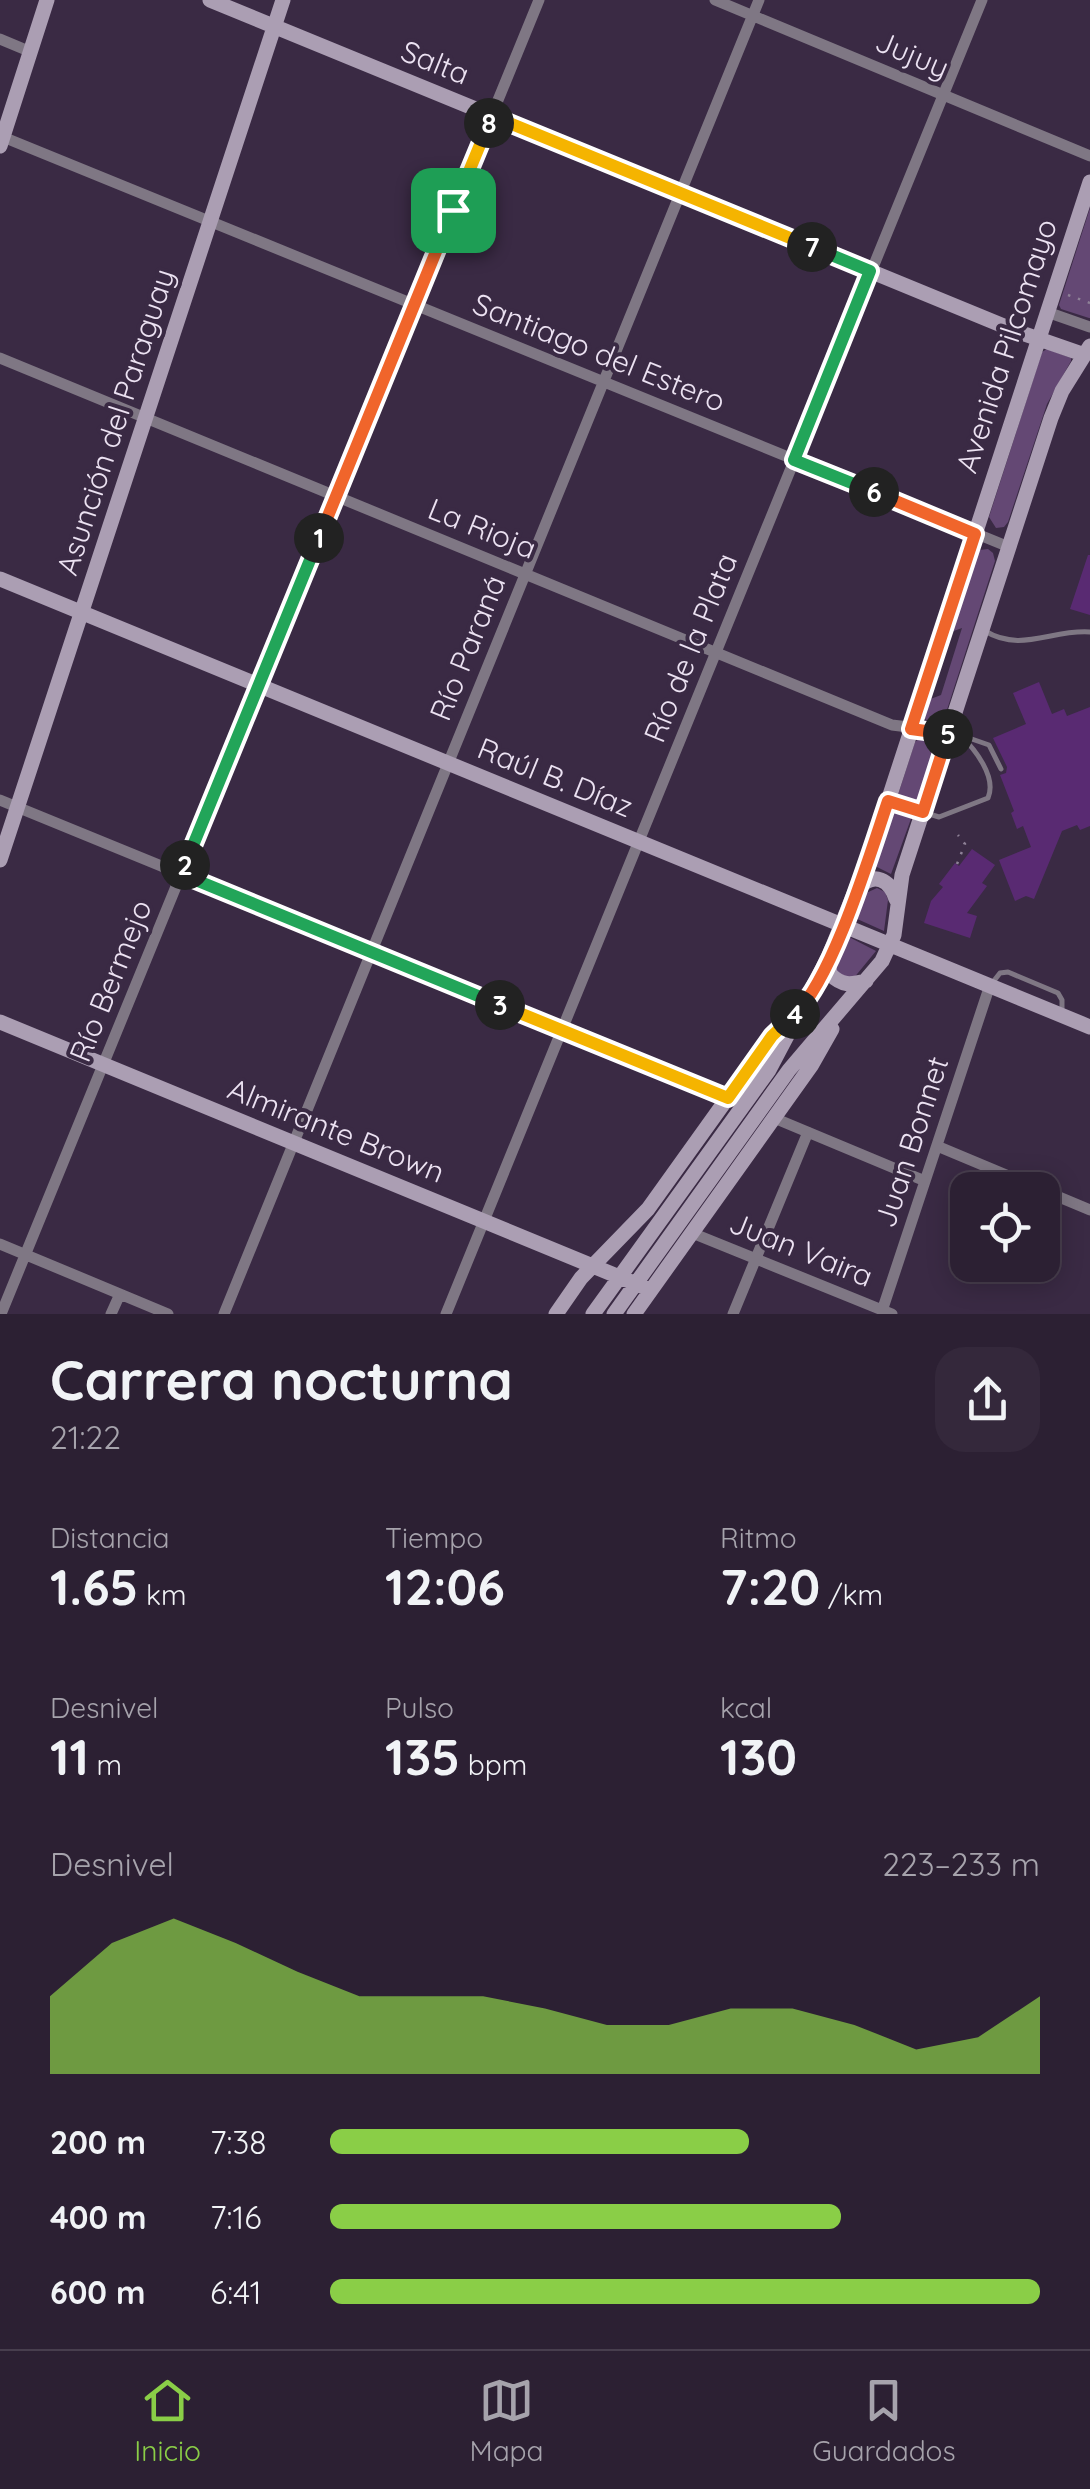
<!DOCTYPE html>
<html lang="es">
<meta charset="utf-8">
<style>
:root{--surface:#2c2033;--page:#34283b;--text:#f1f3f6;--muted:#a6a3ac;--line:#483e4e;--accent:#8ace47}
body{margin:0;font-family:Quicksand,sans-serif;background:var(--page);color:var(--text);height:100vh;display:flex;flex-direction:column;font-size:38px;white-space:nowrap}
*{box-sizing:border-box;margin:0}
p{font-size:32px;color:var(--muted)}
.icon{flex:none;width:55px;height:55px;fill:none;stroke:currentColor;stroke-width:2;stroke-linecap:round;stroke-linejoin:round}
.map{position:relative;height:1314px;overflow:hidden}
.side{display:flex;flex-direction:column;background:var(--surface);flex:1}
.side>*{flex:none}
.fabs{position:absolute;left:950px;top:1172px;display:grid;gap:20px}
.fabs a{display:grid;place-items:center;width:110px;height:110px;border-radius:20px;background:var(--surface);box-shadow:0 5px 25px #0003,0 0 0 2px var(--line);font-size:50px}
.pin{position:absolute;display:grid;place-items:center;width:85px;height:85px;color:#fff;margin:-42px;border-radius:20px;box-shadow:0 5px 15px #0006}
.km{position:absolute;width:50px;height:50px;margin:-25px;border-radius:50%;background:#222;color:#fff;font-size:28px;line-height:50px;text-align:center}
.round{display:grid;place-items:center;flex:none;width:105px;height:105px;border-radius:30px;background:var(--page)}
.head{display:flex;align-items:center;justify-content:space-between;height:170px;padding:0 50px}
h1{font-size:55px;font-weight:800;line-height:75px}
.figures{display:grid;grid-template-columns:repeat(3,1fr);gap:15px;height:170px;padding:10px 50px}
.figures div{display:grid;align-content:center}
.figures b{font-size:50px;font-weight:800}
.figures small{font-size:28px;font-weight:400}
.figures p{font-size:28px}
.chart{height:280px;padding:20px 50px}
.chart p{display:flex;justify-content:space-between}
.chart svg{width:100%;height:180px;margin-top:10px;fill:var(--accent);opacity:.7}
ul{padding:0 50px;list-style:none;font-size:32px}
li{display:grid;grid-template-columns:160px 120px 1fr;align-items:center;height:75px}
li i{height:25px;border-radius:12px;background:var(--accent)}
.tabs{display:flex;justify-content:space-around;align-items:center;height:140px;border-top:2px solid var(--line);background:var(--surface);font-size:28px;color:var(--muted)}
.tabs a{display:grid;justify-items:center;gap:5px}
.tabs .selected{color:var(--accent)}
.map>svg:first-child{display:block}
</style>
<div class="map">
<svg width="1090" height="1314" viewBox="0 0 1090 1314">
<rect width="100%" height="100%" fill="#3a2a44"/>
<path fill="#644874" d="M1090,208V318H1089L1061,309L1059,305Z
M1047,349L1071,358V361L1047,404L1008,522L1004,527L996,528L989,517L1042,352Z
M988,549L993,553L995,561L944,719L933,726L924,718L928,700L941,695L962,628L951,632L975,556L980,550Z
M921,737L931,739L934,748L916,804L912,805L897,798L915,742Z
M896,808L911,812L912,816L891,874L875,866Z
M877,888L885,892L888,900L884,931L855,918L864,894Z
M849,937L876,951L853,979L837,973L836,963Z"/>
<path fill="#592a72" d="M1088,555H1090V615L1070,609Z
M1039,682L1052,714L1064,709L1067,716L1090,707V826L1080,830L1077,825L1062,831L1034,899L1026,896L1015,901L999,860L1031,847L1023,826L1017,829L1011,813L1014,811L1000,775L1006,773L1007,767L993,738L1026,724L1013,693Z
M972,849L995,865L982,883L987,886L967,913L977,916L970,938L924,923L931,901L943,887L939,884L955,863L959,866Z"/>
<g fill="none" stroke-linecap="round" stroke-linejoin="round">
<path stroke="#8e8197" stroke-width="2.5" stroke-dasharray="2.5 8" stroke-linecap="butt" d="M1068,295L1090,303
M957,864L965,844L958,835"/>
<path stroke="#7f7784" stroke-width="5" d="M985,631C1021,653 1052,629 1090,632
M966,737L989,745L1001,769
M890,802L939,817L988,798C997,777 975,749 960,735
M993,982L1000,973L1008,972L1058,993L1062,1000V1012"/>
<path stroke="#7f7784" stroke-width="11" d="M715,0L1090,156
M0,39L31,52
M3,137L1009,547
M1047,312L1090,327
M0,358L892,725L949,732
M0,800L728,1098
M774,1118L925,1181
M937,1146L1090,1210
M692,1233L892,1314
M0,1244L168,1314
M1,1314L539,0
M111,1314L120,1294
M224,1314L759,0
M446,1314L982,0
M733,1314L808,1132
M881,1314L990,985"/>
<path stroke="#ab9eb3" stroke-width="15" d="M210,0L1016,331L1085,355
M0,146L47,0
M0,579L1090,1027
M0,860L283,0
M859,888C874,871 890,880 896,899
M828,959L830,974C842,986 850,985 866,981
M0,1022L651,1290
M556,1314L581,1278L648,1209L772,1036L797,1011
M593,1314L769,1070L828,958L873,847L1090,182
M614,1314L789,1070L882,961L894,935L902,875L1051,418L1062,391L1090,346
M634,1314L811,1066L832,1029"/>
</g>
<g fill="none" stroke-linecap="round" stroke-linejoin="round">
<g stroke="#fff" stroke-width="20">
<path id="split-1" d="M319,538L453,210"/>
</g>
<g stroke="#fff" stroke-width="20">
<path id="split-2" d="M185,865L319,538"/>
</g>
<g stroke="#fff" stroke-width="20">
<path id="split-3" d="M185,865L181,874L500,1005"/>
</g>
<g stroke="#fff" stroke-width="20">
<path id="split-4" d="M500,1005L728,1098L772,1036L795,1014"/>
</g>
<g stroke="#fff" stroke-width="20">
<path id="split-5" d="M795,1014C833,978 870,854 888,801L923,812L948,734"/>
</g>
<g stroke="#fff" stroke-width="20">
<path id="split-6" d="M874,492L975,534L911,729L948,734"/>
</g>
<g stroke="#fff" stroke-width="20">
<path id="split-7" d="M812,247L870,271L794,460L874,492"/>
</g>
<g stroke="#fff" stroke-width="20">
<path id="split-8" d="M489,123L492,116L812,247"/>
</g>
<g stroke="#fff" stroke-width="20">
<path id="split-9" d="M453,210L489,123"/>
</g>
<use href="#split-1" stroke="#f0652b" stroke-width="12"/>
<use href="#split-2" stroke="#22a559" stroke-width="12"/>
<use href="#split-3" stroke="#22a559" stroke-width="12"/>
<use href="#split-4" stroke="#f5b400" stroke-width="12"/>
<use href="#split-5" stroke="#f0652b" stroke-width="12"/>
<use href="#split-6" stroke="#f0652b" stroke-width="12"/>
<use href="#split-7" stroke="#22a559" stroke-width="12"/>
<use href="#split-8" stroke="#f5b400" stroke-width="12"/>
<use href="#split-9" stroke="#f5b400" stroke-width="12"/>
</g>
<g text-anchor="middle" stroke-width="8" stroke-linejoin="round" paint-order="stroke">
<g font-size="30" fill="#ece2f2" stroke="#3a2a44">
<text transform="translate(912 55) rotate(23)" y="10">Jujuy</text>
<text transform="translate(435 63) rotate(22)" y="10">Salta</text>
<text transform="translate(1007 346) rotate(-72)" y="10">Avenida Pilcomayo</text>
<text transform="translate(599 353) rotate(22)" y="10">Santiago del Estero</text>
<text transform="translate(116 422) rotate(-72)" y="10">Asunción del Paraguay</text>
<text transform="translate(482 529) rotate(22)" y="10">La Rioja</text>
<text transform="translate(468 648) rotate(-68)" y="10">Río Paraná</text>
<text transform="translate(691 648) rotate(-68)" y="10">Río de la Plata</text>
<text transform="translate(555 778) rotate(22)" y="10">Raúl B. Díaz</text>
<text transform="translate(111 981) rotate(-68)" y="10">Río Bermejo</text>
<text transform="translate(336 1131) rotate(22)" y="10">Almirante Brown</text>
<text transform="translate(912 1142) rotate(-72)" y="10">Juan Bonnet</text>
<text transform="translate(801 1250) rotate(22)" y="10">Juan Vaira</text>
</g>
</g>
</svg>
<div class="fabs">
<a><svg class="icon" aria-label="locate" viewBox="0 0 24 24"><circle cx="12" cy="12" r="6"/><path d="M12 2v4M12 18v4M2 12h4M18 12h4"/></svg></a>
</div>
<div class="pin" style="left:453px;top:210px;background:#1e9e55"><svg class="icon" aria-label="arrive" viewBox="0 0 24 24"><path d="M6 21V4h12l-3 4 3 4H6"/></svg></div>
<b class="km" style="left:319px;top:538px">1</b>
<b class="km" style="left:185px;top:865px">2</b>
<b class="km" style="left:500px;top:1005px">3</b>
<b class="km" style="left:795px;top:1014px">4</b>
<b class="km" style="left:948px;top:734px">5</b>
<b class="km" style="left:874px;top:492px">6</b>
<b class="km" style="left:812px;top:247px">7</b>
<b class="km" style="left:489px;top:123px">8</b>
</div>
<section class="side">
<div class="head"><div><h1>Carrera nocturna</h1><p>21:22</p></div><a class="round"><svg class="icon" aria-label="share" viewBox="0 0 24 24"><path d="M12 15V3M7 8l5-5 5 5M5 13v7h14v-7"/></svg></a></div>
<div class="figures">
<div><p>Distancia</p><b>1.65<small> km</small></b></div>
<div><p>Tiempo</p><b>12:06</b></div>
<div><p>Ritmo</p><b>7:20<small> /km</small></b></div>
</div>
<div class="figures">
<div><p>Desnivel</p><b>11<small> m</small></b></div>
<div><p>Pulso</p><b>135<small> bpm</small></b></div>
<div><p>kcal</p><b>130</b></div>
</div>
<div class="chart"><p><span>Desnivel</span>223–233 m</p>
<svg viewBox="0 0 160 44" preserveAspectRatio="none"><path d="M0 44V25L10 12L20 6L30 12L40 19L50 25L60 25L70 25L80 28L90 32L100 32L110 28L120 28L130 32L140 38L150 35L160 25V44z"/></svg>
</div>
<ul>
<li><b>200 m</b>7:38<i style="width:59%"></i></li>
<li><b>400 m</b>7:16<i style="width:72%"></i></li>
<li><b>600 m</b>6:41<i style="width:100%"></i></li>
</ul>
</section>
<nav class="tabs">
<a class="selected"><svg class="icon" aria-label="home" viewBox="0 0 24 24"><path d="M3 11l9-7 9 7M6 9v11h12V9"/></svg>Inicio</a>
<a><svg class="icon" aria-label="map" viewBox="0 0 24 24"><path d="M3 6l6-2 6 2 6-2v14l-6 2-6-2-6 2zM9 4v14M15 6v14"/></svg>Mapa</a>
<a><svg class="icon" aria-label="saved" viewBox="0 0 24 24"><path d="M7 4h10v16l-5-4-5 4z"/></svg>Guardados</a>
</nav>
